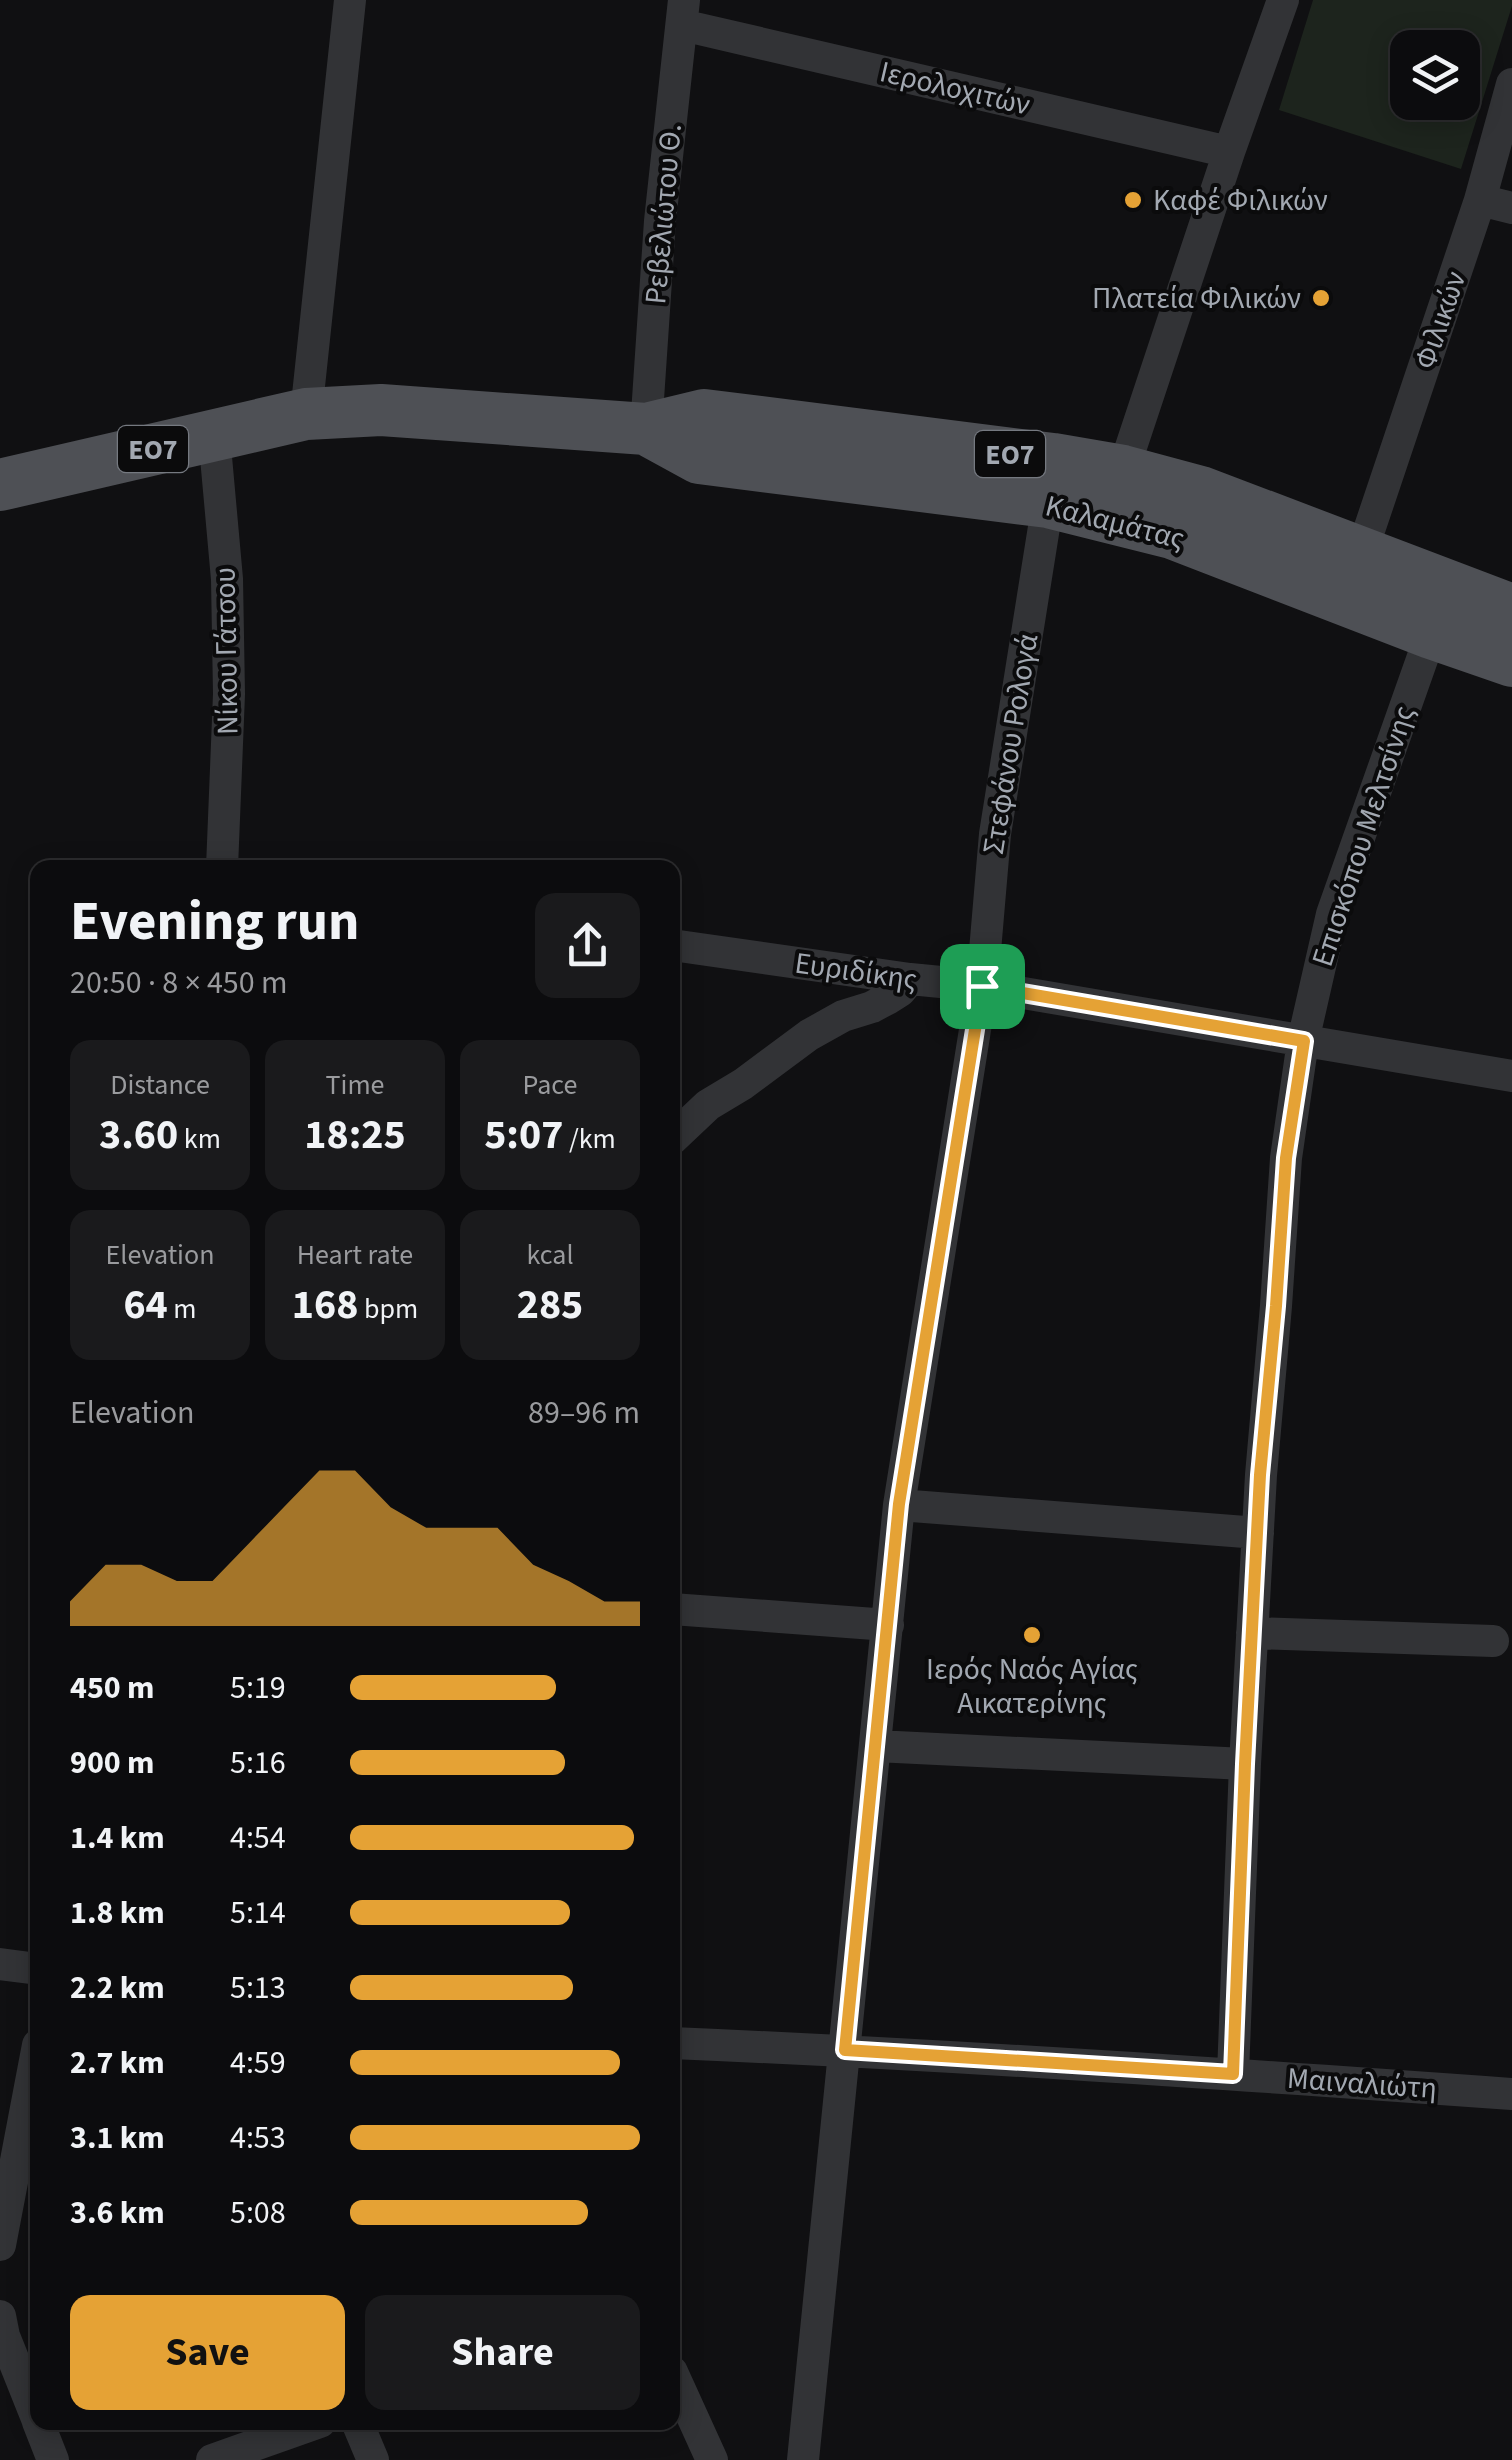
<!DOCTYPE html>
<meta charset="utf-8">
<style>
:root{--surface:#0c0c0e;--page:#1a1a1c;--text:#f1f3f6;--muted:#9a9b9e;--line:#2c2c2e;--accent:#e5a235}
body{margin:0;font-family:"Source Sans 3",sans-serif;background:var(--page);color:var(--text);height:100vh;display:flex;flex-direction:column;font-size:38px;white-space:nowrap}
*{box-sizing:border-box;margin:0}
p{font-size:32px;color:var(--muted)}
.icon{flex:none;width:55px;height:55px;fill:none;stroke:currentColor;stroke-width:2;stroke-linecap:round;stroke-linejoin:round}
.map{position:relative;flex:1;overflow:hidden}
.side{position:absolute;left:30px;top:860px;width:650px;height:1570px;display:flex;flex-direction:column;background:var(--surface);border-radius:20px;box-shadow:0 5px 25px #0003,0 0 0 2px var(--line)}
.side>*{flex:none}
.buttons{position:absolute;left:1390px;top:30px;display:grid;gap:20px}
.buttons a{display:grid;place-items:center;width:90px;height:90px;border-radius:20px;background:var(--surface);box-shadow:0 5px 25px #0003,0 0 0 2px var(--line);font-size:50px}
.pin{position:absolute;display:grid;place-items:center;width:85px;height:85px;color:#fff;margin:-42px;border-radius:20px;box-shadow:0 5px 15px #0006}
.round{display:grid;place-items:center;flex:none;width:105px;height:105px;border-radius:20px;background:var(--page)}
.head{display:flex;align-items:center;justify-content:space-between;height:170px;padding:0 40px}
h1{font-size:55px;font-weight:700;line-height:75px}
.figures{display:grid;grid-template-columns:repeat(3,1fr);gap:15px;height:170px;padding:10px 40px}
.figures div{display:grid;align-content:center;border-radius:20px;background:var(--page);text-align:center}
.figures b{font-size:42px;font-weight:700}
.figures small{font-size:28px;font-weight:400}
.figures p{font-size:28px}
.chart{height:280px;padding:20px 40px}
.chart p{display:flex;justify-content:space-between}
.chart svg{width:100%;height:180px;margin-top:10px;fill:var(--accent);opacity:.7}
.action{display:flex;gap:20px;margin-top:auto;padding:20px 40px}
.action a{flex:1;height:115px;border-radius:20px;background:var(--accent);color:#111;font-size:40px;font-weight:700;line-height:115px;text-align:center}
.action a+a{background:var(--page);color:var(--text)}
ul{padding:0 40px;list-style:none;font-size:32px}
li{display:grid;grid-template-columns:160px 120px 1fr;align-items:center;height:75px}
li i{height:25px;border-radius:12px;background:var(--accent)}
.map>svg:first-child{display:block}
</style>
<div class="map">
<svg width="1512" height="2460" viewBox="0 0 1512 2460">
<rect width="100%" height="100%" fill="#101012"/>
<path fill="#1d241d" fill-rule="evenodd" d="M1313,0H1512V6L1461,169L1279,110ZM1408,48H1462V102H1408Z"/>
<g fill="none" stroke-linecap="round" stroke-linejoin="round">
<path stroke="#323336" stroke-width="32" d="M682,25L1229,152
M1480,200L1512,208
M306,414L350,0
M646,429L660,221L684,0
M214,435L227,579L229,694L222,868
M1123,471L1229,152L1283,0
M1361,554L1480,200L1512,84
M672,945L910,979L982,986L1512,1076
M672,1139L708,1105L743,1084L809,1035L843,1016L872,1007L889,998L900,991L910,979
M899,1505L1258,1533
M672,1609L888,1625
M1252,1633L1493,1641
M876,1746L1245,1764
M0,1964L38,1969
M672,2043C953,2055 1232,2074 1512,2094
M1233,2074L1245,1764L1261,1475L1276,1306L1286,1158L1303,1041L1332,914L1437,617
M0,2245L38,2045
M0,2316L4,2336L38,2421
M672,2372L712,2460
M38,2422L53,2460
M357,2422L373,2460
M212,2460L320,2422
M803,2460L899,1505L982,986L995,834L1048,502"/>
<path stroke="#4e5055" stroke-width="52" d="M646,429L699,458L1048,502L1172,533L1431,633L1512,661
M0,485L306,414L381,410L646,429L704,415L1053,459L1123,471L1201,492L1512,610"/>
</g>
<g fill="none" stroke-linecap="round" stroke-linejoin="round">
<g stroke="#fff" stroke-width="20">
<path id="route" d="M982,986L1304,1041L1286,1158L1276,1306L1260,1475L1245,1764L1233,2074L845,2050L899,1504Z"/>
</g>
<use href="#route" stroke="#e5a235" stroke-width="12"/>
</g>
<g fill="#e5a235" stroke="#0b0b0c" stroke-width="4">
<circle cx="1133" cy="200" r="10"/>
<circle cx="1321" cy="298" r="10"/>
<circle cx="1032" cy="1635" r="10"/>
</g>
<g text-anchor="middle" stroke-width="8" stroke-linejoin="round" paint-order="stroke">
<g fill="#0b0b0c" stroke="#757980" stroke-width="2.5">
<rect x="118" y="426" width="70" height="46" rx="8"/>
<rect x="975" y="431" width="70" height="46" rx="8"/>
</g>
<g font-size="28" font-weight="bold" fill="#a2a8b1">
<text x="153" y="459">ΕΟ7</text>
<text x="1010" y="464">ΕΟ7</text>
</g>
<g font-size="30" fill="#a2a8b1" stroke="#0b0b0c">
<text transform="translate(955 88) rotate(13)" y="10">Ιερολοχιτών</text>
<text transform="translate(663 214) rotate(-85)" y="10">Ρεβελιώτου Θ.</text>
<text transform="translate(1440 320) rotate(-71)" y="10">Φιλικών</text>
<text transform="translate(1115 522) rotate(14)" y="10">Καλαμάτας</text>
<text transform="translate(226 651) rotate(-91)" y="10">Νίκου Γάτσου</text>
<text transform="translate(1010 744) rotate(-81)" y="10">Στεφάνου Ρολογά</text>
<text transform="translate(1363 836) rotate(-72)" y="10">Επισκόπου Μελτσίνης</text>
<text transform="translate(856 971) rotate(8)" y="10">Ευριδίκης</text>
<text transform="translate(1362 2083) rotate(4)" y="10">Μαιναλιώτη</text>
</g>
<g font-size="30" fill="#a2a8b1" stroke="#0b0b0c" text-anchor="start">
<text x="1153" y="210">Καφέ Φιλικών</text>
<text x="1301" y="308" text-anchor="end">Πλατεία Φιλικών</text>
<text x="1032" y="1679" text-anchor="middle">Ιερός Ναός Αγίας<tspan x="1032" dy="34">Αικατερίνης</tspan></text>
</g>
</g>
</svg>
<div class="buttons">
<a><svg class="icon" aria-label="layers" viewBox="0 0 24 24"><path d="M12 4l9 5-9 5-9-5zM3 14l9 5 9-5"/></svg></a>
</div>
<div class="pin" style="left:982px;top:986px;background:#1e9e55"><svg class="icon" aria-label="arrive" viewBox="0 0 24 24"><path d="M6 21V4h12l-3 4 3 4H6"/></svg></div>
<section class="side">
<div class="head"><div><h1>Evening run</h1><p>20:50 · 8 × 450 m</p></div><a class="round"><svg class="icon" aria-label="share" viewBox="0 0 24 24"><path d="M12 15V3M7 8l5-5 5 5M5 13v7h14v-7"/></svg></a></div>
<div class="figures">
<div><p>Distance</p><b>3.60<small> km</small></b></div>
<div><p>Time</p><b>18:25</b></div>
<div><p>Pace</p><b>5:07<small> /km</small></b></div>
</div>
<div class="figures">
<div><p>Elevation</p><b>64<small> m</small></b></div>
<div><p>Heart rate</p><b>168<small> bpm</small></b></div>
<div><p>kcal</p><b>285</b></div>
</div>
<div class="chart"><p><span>Elevation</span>89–96 m</p>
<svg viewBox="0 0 160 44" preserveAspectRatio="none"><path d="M0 44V38L10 29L20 29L30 33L40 33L50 24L60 15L70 6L80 6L90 15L100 20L110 20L120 20L130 29L140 33L150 38L160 38V44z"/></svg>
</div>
<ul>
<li><b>450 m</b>5:19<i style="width:71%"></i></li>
<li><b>900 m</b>5:16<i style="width:74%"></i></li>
<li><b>1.4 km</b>4:54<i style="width:98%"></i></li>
<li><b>1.8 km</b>5:14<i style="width:76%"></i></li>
<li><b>2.2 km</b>5:13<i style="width:77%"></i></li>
<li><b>2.7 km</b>4:59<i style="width:93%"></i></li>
<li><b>3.1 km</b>4:53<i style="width:100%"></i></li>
<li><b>3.6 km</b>5:08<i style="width:82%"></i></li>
</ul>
<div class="action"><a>Save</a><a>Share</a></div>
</section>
</div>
